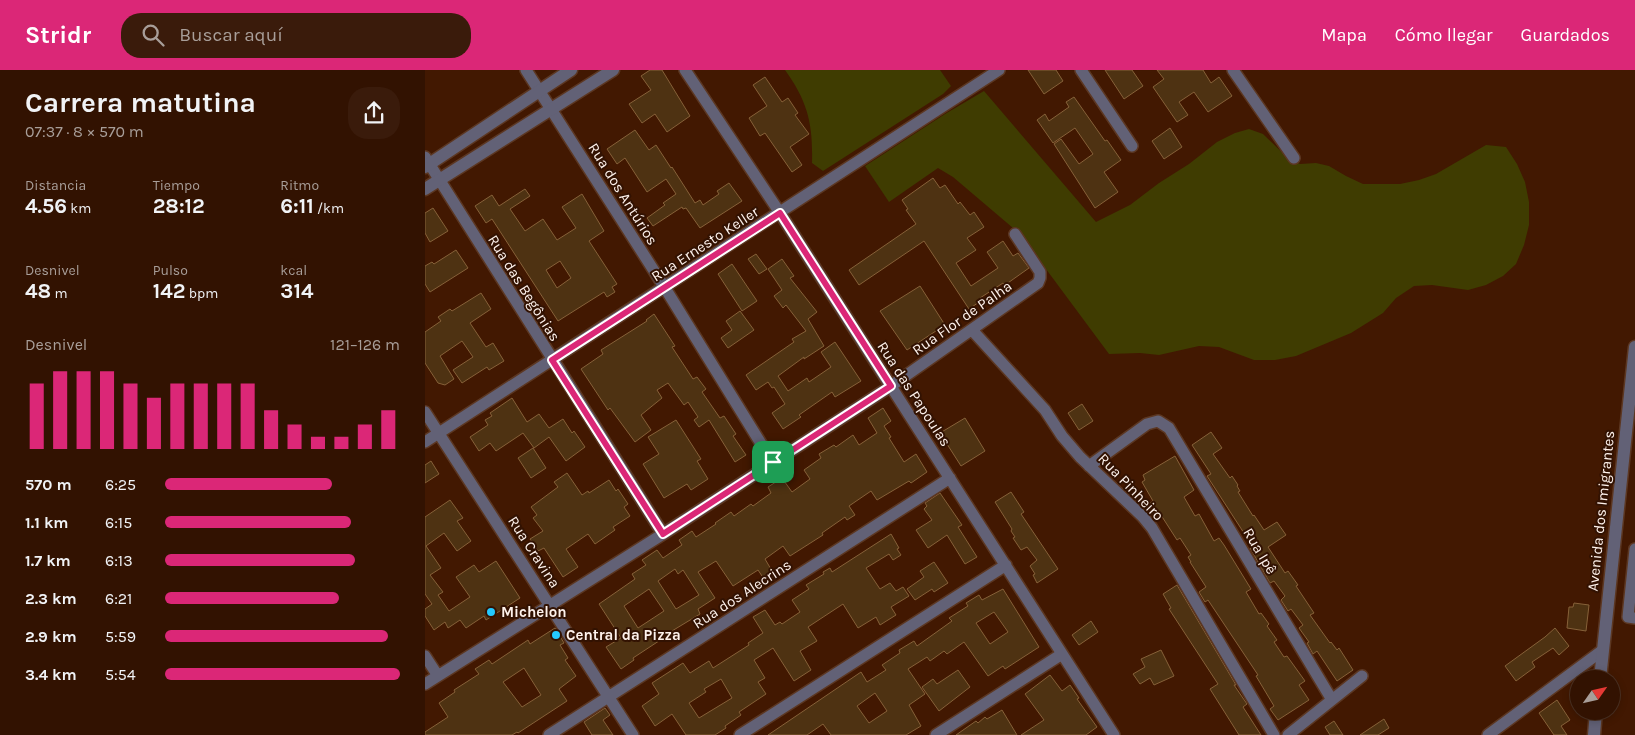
<!DOCTYPE html>
<html lang="es">
<meta charset="utf-8">
<style>
:root{--surface:#321201;--page:#3a1b0b;--text:#f1f3f6;--muted:#a89e99;--line:#4d3223;--accent:#db2777}
body{margin:0;font-family:Karla,sans-serif;background:var(--page);color:var(--text);height:100vh;display:flex;flex-direction:column;font-size:19px;white-space:nowrap}
*{box-sizing:border-box;margin:0}
p{font-size:16px;color:var(--muted)}
.icon{flex:none;width:28px;height:28px;fill:none;stroke:currentColor;stroke-width:2;stroke-linecap:round;stroke-linejoin:round}
.map{position:relative;flex:1;overflow:hidden}
.drawer{display:flex;flex-direction:column;background:var(--surface);width:425px}
.drawer>*{flex:none}
.needle{width:32px;rotate:56deg}
.tools{position:absolute;left:1145px;top:600px;display:grid;gap:10px}
.tools a{display:grid;place-items:center;width:50px;height:50px;border-radius:50%;background:var(--surface);box-shadow:0 2px 8px #0003,0 0 0 1px var(--line);font-size:25px}
.pin{position:absolute;display:grid;place-items:center;width:42px;height:42px;color:#fff;margin:-21px;border-radius:10px;box-shadow:0 2px 8px #0006}
.round{display:grid;place-items:center;flex:none;width:52px;height:52px;border-radius:20px;background:var(--page)}
.headline{display:flex;align-items:center;justify-content:space-between;height:85px;padding:0 25px}
h1{font-size:28px;font-weight:700;line-height:38px}
.figures{display:grid;grid-template-columns:repeat(3,1fr);gap:8px;height:85px;padding:5px 25px}
.figures div{display:grid;align-content:center}
.figures b{font-size:21px;font-weight:700}
.figures small{font-size:14px;font-weight:400}
.figures p{font-size:14px}
.chart{height:140px;padding:10px 25px}
.chart p{display:flex;justify-content:space-between}
.chart svg{width:100%;height:90px;margin-top:5px;stroke:var(--accent);stroke-width:6}
ul{padding:0 25px;list-style:none;font-size:16px}
li{display:grid;grid-template-columns:80px 60px 1fr;align-items:center;height:38px}
li i{height:12px;border-radius:6px;background:var(--accent)}
header{display:flex;align-items:center;gap:30px;box-sizing:border-box;height:70px;padding:0 25px;background:var(--accent);color:#fff}
header strong{font-size:24px}
nav{display:flex;gap:28px;margin-inline-start:auto;font-size:18px}
.search{width:350px;height:45px;background:var(--page);display:flex;align-items:center;gap:12px;box-sizing:border-box;padding:0 18px;border-radius:20px;color:var(--muted);font-size:19px}
main{display:flex;flex:1;min-height:0}
.map>svg:first-child{display:block}
</style>
<header>
<strong>Stridr</strong>
<div class="search"><svg class="icon" aria-label="search" viewBox="0 0 24 24"><circle cx="10" cy="10" r="6"/><path d="M15 15l6 6"/></svg>Buscar aquí</div>
<nav><a>Mapa</a><a>Cómo llegar</a><a>Guardados</a></nav>
</header>
<main>
<section class="drawer">
<div class="headline"><div><h1>Carrera matutina</h1><p>07:37 · 8 × 570 m</p></div><a class="round"><svg class="icon" aria-label="share" viewBox="0 0 24 24"><path d="M12 15V3M7 8l5-5 5 5M5 13v7h14v-7"/></svg></a></div>
<div class="figures">
<div><p>Distancia</p><b>4.56<small> km</small></b></div>
<div><p>Tiempo</p><b>28:12</b></div>
<div><p>Ritmo</p><b>6:11<small> /km</small></b></div>
</div>
<div class="figures">
<div><p>Desnivel</p><b>48<small> m</small></b></div>
<div><p>Pulso</p><b>142<small> bpm</small></b></div>
<div><p>kcal</p><b>314</b></div>
</div>
<div class="chart"><p><span>Desnivel</span>121–126 m</p>
<svg viewBox="0 0 160 44" preserveAspectRatio="none"><path d="M5 44V12M15 44V6M25 44V6M35 44V6M45 44V12M55 44V19M65 44V12M75 44V12M85 44V12M95 44V12M105 44V25M115 44V32M125 44V38M135 44V38M145 44V32M155 44V25"/></svg>
</div>
<ul>
<li><b>570 m</b>6:25<i style="width:71%"></i></li>
<li><b>1.1 km</b>6:15<i style="width:79%"></i></li>
<li><b>1.7 km</b>6:13<i style="width:81%"></i></li>
<li><b>2.3 km</b>6:21<i style="width:74%"></i></li>
<li><b>2.9 km</b>5:59<i style="width:95%"></i></li>
<li><b>3.4 km</b>5:54<i style="width:100%"></i></li>
</ul>
</section>
<div class="map">
<svg width="1210" height="665" viewBox="0 0 1210 665">
<rect width="100%" height="100%" fill="#421801"/>
<path fill="#3f3c01" d="M360,0H515L526,16L518,24L398,101L387,93C388,54 383,32 360,0Z
M559,21L671,152L705,135L734,113L764,94L792,72L810,63L824,59L838,64L863,88L875,94L891,93L904,96L921,106L938,114H975L994,110L1011,104L1061,75L1081,77L1092,94L1100,112L1104,132V155L1099,175L1091,194L1078,206L1061,215L1043,220L1007,215L989,216L971,228L958,243L926,263L871,286L850,290H829L794,277L774,276L734,285L715,283L684,284L595,164L528,107L513,98L464,132L440,96L520,44Z"/>
<path fill="#4e3212" stroke="#866139" fill-rule="evenodd" d="M225,0H237L265,46L242,62L230,44L217,53L204,34L226,20L216,6Z
M603,0H631L638,11L619,24Z
M680,0H707L718,16L699,29Z
M732,0H778L786,13L794,7L807,26L783,42L769,22L754,32L763,45L752,52L728,17L739,9Z
M340,7L357,32L363,28L373,43L370,45L384,64L365,77L377,95L367,102L340,63L335,66L324,48L342,36L328,15Z
M649,27L680,71L682,70L696,90L679,102L693,122L670,138L629,74L636,69L654,94L668,84L650,58L628,73L612,50L620,44L624,51L644,37L641,32Z
M745,58L757,77L739,89L727,71Z
M210,60L224,80L231,75L246,98L247,97L270,133L275,130L278,135L294,124L292,121L304,113L317,131L275,158L261,138L258,139L257,137L228,156L222,148L240,135L238,133L251,124L241,109L222,122L200,88L192,94L182,79Z
M508,108L515,118L520,115L533,134L535,132L545,145L549,142L559,157L542,168L551,180L531,193L546,216L573,198L562,182L578,171L588,186L593,183L604,198L580,215L578,213L555,228L557,230L544,239L499,171L434,215L424,200L491,154L481,140L483,139L477,130Z
M100,119L105,126L85,139L100,161L118,149L132,170L151,158L137,137L157,124L179,161L164,171L192,214L187,217L190,222L182,227L179,222L133,251L67,149L61,153L50,136L67,125L74,136ZM135,191L146,208L132,218L121,200Z
M8,138L23,161L5,172L0,163V143Z
M31,180L43,198L5,222L0,214V196L7,192L9,194Z
M331,184L342,199L334,204L323,189Z
M357,189L369,206L365,208L392,242L383,249L399,276L379,289V287L353,306L363,321L382,308L384,312L406,297L396,282L410,272L436,311L410,327L407,322L374,345L376,347L358,359L347,343L360,334L349,317L347,318L343,312L331,320L321,305L369,272L367,269L381,261L361,235L358,238L349,226L357,220L343,199Z
M307,194L332,231L317,241L293,204Z
M495,216L520,255L482,280L455,241Z
M56,223L66,239L45,253L61,277L68,273L79,291L64,300L62,297L37,313L28,300L48,287L37,271L15,286L29,309L20,315L13,313L0,293V262L16,251L13,247L25,239L27,241Z
M315,241L329,260L303,278L296,268L307,260L301,251Z
M229,244L250,276L247,277L268,309L272,307L281,319L277,322L295,348L299,346L311,364L308,366L321,385L310,392L284,350L274,357L269,350L273,347L263,332L259,335L243,313L232,320L237,328L216,345L226,360L210,372L185,338L183,340L156,299L178,284L176,280L222,251L221,250Z
M87,328L102,352L114,344L124,358L138,349L147,363L149,361L160,377L141,391L124,367L109,378L98,363L71,381L65,373L54,381L45,367L63,355L60,350L67,346L65,343Z
M657,334L668,351L654,360L643,343Z
M458,338L466,351L459,356L466,367L464,368L479,392L491,384L502,402L486,413L484,411L452,430L446,421L424,436L430,445L422,450L420,447L397,463L398,465L365,486L358,476L340,489L350,506L341,512L333,500L308,516L291,491L273,502L290,528L273,539L275,544L242,564L243,565L208,588L209,590L196,599L181,577L196,568L174,534L210,509L207,504L221,495L217,490L232,480L238,488L257,475L254,470L267,461L271,467L291,454L290,453L306,442L309,446L326,434L328,436L346,423L343,417L357,408L367,422L385,409L379,400L396,388L394,384L409,375L411,377L428,365L434,375L452,363L443,348ZM250,499L253,504L258,500L274,525L251,539L233,511ZM224,519L239,541L213,558L199,536Z
M540,348L560,381L536,396L515,363Z
M251,350L276,389L272,391L283,409L266,420L262,414L239,428L218,394L234,384L223,367Z
M786,362L797,378L788,384L805,408L807,406L813,415L812,416L815,421L813,422L828,446L829,445L839,460L852,452L861,465L843,477L860,503L863,501L873,515L871,516L889,543L885,545L905,573L906,572L912,580L914,578L928,600L912,611L892,581L888,584L882,573L884,572L874,558L878,555L866,539L863,541L856,530L860,526L849,511L845,513L825,478L828,477L782,406L786,404L767,375Z
M108,378L121,398L106,408L93,388Z
M750,386L769,420L759,427L770,446L774,444L789,471L794,468L799,475L826,519L821,522L834,544L836,543L844,554L842,556L852,570L849,572L859,587L862,586L880,611L874,615L884,630L853,650L845,639L849,636L831,606L833,605L783,530L780,532L774,522L781,517L765,492H766L763,487L766,485L755,468L752,470L734,442L728,446L721,436L728,431L717,412L720,410L718,405Z
M6,391L14,404L0,413V395Z
M142,403L157,425L163,421L164,423L184,410L191,421L193,419L203,434L199,437L205,446L188,457L190,460L170,474L163,464L141,479L153,497L138,507L119,478L113,481L105,469L118,461L108,448L112,445L106,437L133,417L129,412Z
M586,422L599,442L596,444L633,499L612,513L608,505L610,504L605,496L612,490L602,477L596,480L588,468L590,467L586,461L587,459L570,432Z
M515,423L537,455L533,457L552,487L540,494L522,465L503,478L491,460L507,450L499,439L502,436L500,433Z
M25,430L38,448L32,451L46,471L32,481L19,463L1,476L16,498L5,505L18,522L13,525L24,541L45,527L31,507L49,495L54,502L71,491L95,528L61,550L59,546L41,558L35,550L23,558L20,552L9,560L0,546V539L7,534L0,524V447Z
M466,464L474,478L472,479L476,485L468,490L464,484L441,498L455,519L465,513L471,521L478,517L484,526L466,537L471,545L455,555L451,547L433,558L418,534L383,557L392,571L375,581L386,600L369,611L348,578L329,590L340,608L333,612L341,624L314,642L316,645L300,656L301,658L290,665H261L247,644L230,656L217,636L234,624L227,613L258,593L265,603L284,591L288,598L324,575L323,573L338,563L328,547L340,540L350,555L355,552L357,554L375,542L367,530L384,519L381,515L399,504L398,502L405,498L407,502ZM296,609L307,628L274,648L264,633L281,622L279,619Z
M509,492L523,513L509,522L507,519L490,530L482,519L499,507L495,501Z
M752,515L811,615H809L822,634L818,637L836,665H814L785,619L793,614L744,539L746,538L738,524Z
M578,519L614,577L580,599L578,596L563,606L539,572L522,584L519,581L505,591L502,587L483,599L500,624L484,635L496,656L481,665H406L398,654L382,665H343L436,602L442,612L461,600L457,595L475,583L474,580L489,571L492,576L527,551L524,548L543,536L541,533L554,525L557,530ZM569,542L583,562L565,574L551,553ZM450,623L462,641L444,653L432,636Z
M1149,533L1164,535L1161,561L1142,558L1144,537H1148Z
M666,551L673,562L654,575L647,565Z
M130,558L139,573L135,575L143,588L140,590L151,606L134,619L142,631L93,663L92,662L87,665H0V662L23,647L14,633L30,622L29,620L54,604L50,599L64,590L67,594L103,570L105,574ZM99,598L116,625L97,637L78,612Z
M1130,558L1144,576L1134,585L1128,578L1107,592L1110,597L1091,611L1080,596L1120,567Z
M736,580L749,606L729,615L725,608L715,614L708,604L720,597L716,589Z
M533,600L545,617L514,641L497,617L508,609L512,614Z
M625,605L637,621L645,615L654,628L652,629L672,657L661,665H596L619,650L600,624Z
M1132,630L1145,650L1136,656L1142,665H1129L1114,643Z
M180,638L185,645L178,650L188,665H167L159,652Z
M577,640L592,665H531L551,651L553,653L560,647L562,649Z
M959,649L964,658L953,665H935Z
M909,651L918,665H905L900,657Z"/>
<g fill="none" stroke-linecap="round" stroke-linejoin="round">
<g stroke="#5c3722" stroke-width="14">
<path id="minor" d="M101,0L240,218L348,393
M260,0L355,143L689,665
M656,0L707,76
M808,0L869,88
M0,87L238,464
M547,260L620,340L637,366L655,387L718,447L727,458L849,665
M0,342L208,665
M0,372L574,0
M664,396L722,354L733,351L744,358L907,630
M1210,479L1203,547L1210,548
M0,586L13,606
M0,614L238,464L466,316L613,213L615,208V202L590,164
M124,665L525,408
M315,665L581,495
M511,665L637,584
M863,665L937,606
M1063,665L1178,580"/>
</g>
<g stroke="#5c3722" stroke-width="15">
<path id="tertiary" d="M0,97L146,0
M0,119L188,0
M1175,609L1210,277
M1169,665L1171,641"/>
</g>
<use href="#minor" stroke="#626176" stroke-width="11"/>
<use href="#tertiary" stroke="#626176" stroke-width="12"/>
</g>
<g fill="none" stroke-linecap="round" stroke-linejoin="round">
<g stroke="#fff" stroke-width="10">
<path id="route" d="M355,143L466,316L238,464L127,290Z"/>
</g>
<use href="#route" stroke="#db2777" stroke-width="6"/>
</g>
<g fill="#24c9fe" stroke="#321202" stroke-width="2">
<circle cx="66" cy="542" r="5"/>
<circle cx="131" cy="565" r="5"/>
</g>
<g text-anchor="middle" stroke-width="4" stroke-linejoin="round" paint-order="stroke">
<g font-size="15" fill="#fef2ec" stroke="#321202">
<text transform="translate(198 124) rotate(58)" y="5">Rua dos Antúrios</text>
<text transform="translate(280 174) rotate(-33)" y="5">Rua Ernesto Keller</text>
<text transform="translate(99 218) rotate(58)" y="5">Rua das Begônias</text>
<text transform="translate(537 248) rotate(-35)" y="5">Rua Flor de Palha</text>
<text transform="translate(489 324) rotate(57)" y="5">Rua das Papoulas</text>
<text transform="translate(706 417) rotate(46)" y="5">Rua Pinheiro</text>
<text transform="translate(1176 441) rotate(-84)" y="5">Avenida dos Imigrantes</text>
<text transform="translate(835 481) rotate(59)" y="5">Rua Ipê</text>
<text transform="translate(109 482) rotate(57)" y="5">Rua Cravina</text>
<text transform="translate(317 524) rotate(-33)" y="5">Rua dos Alecrins</text>
</g>
<g font-size="15" font-weight="bold" fill="#fef2ec" stroke="#321202" text-anchor="start">
<text x="76" y="547">Michelon</text>
<text x="141" y="570">Central da Pizza</text>
</g>
</g>
</svg>
<div class="tools">
<a><svg class="needle" viewBox="-14 -14 28 28"><path d="M0-13l5 13h-10z" fill="#e53935"/><path d="M0 13l5-13h-10z" fill="#a89e99"/></svg></a>
</div>
<div class="pin" style="left:348px;top:392px;background:#1e9e55"><svg class="icon" aria-label="arrive" viewBox="0 0 24 24"><path d="M6 21V4h12l-3 4 3 4H6"/></svg></div>
</div>
</main>
